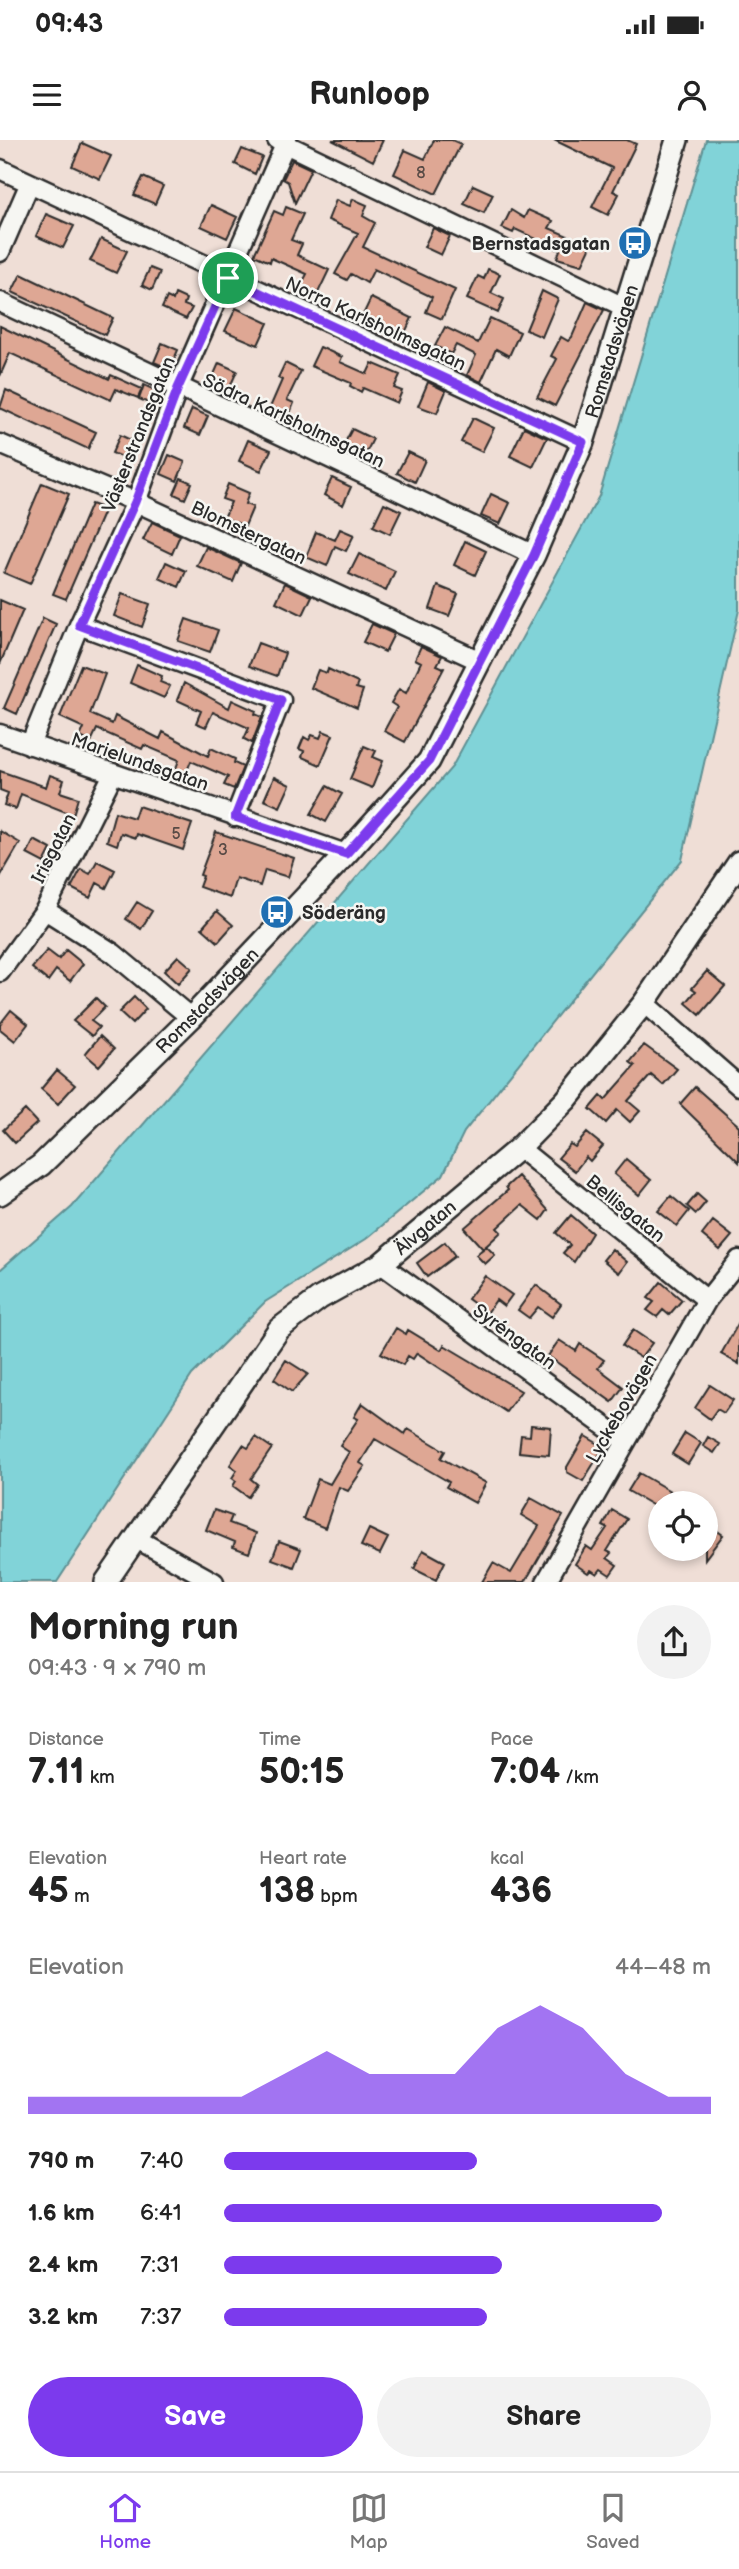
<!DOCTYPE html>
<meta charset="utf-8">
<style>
:root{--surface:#fff;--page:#f2f2f2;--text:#222;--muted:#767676;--line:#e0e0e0;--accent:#7c3aed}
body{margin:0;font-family:"Balsamiq Sans",sans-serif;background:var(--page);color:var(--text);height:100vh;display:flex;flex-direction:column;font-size:26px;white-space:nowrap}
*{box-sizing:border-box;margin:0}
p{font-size:23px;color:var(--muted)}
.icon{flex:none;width:38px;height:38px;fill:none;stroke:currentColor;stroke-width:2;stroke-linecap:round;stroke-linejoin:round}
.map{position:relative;height:1442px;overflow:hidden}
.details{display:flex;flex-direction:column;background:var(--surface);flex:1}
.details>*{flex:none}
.tools{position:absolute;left:648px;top:1351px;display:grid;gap:14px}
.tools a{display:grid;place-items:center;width:70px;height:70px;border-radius:50%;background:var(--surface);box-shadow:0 4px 10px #0003;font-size:35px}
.pin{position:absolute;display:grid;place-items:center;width:60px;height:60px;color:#fff;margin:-30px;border:4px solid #fff;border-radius:50%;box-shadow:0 2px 7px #0007}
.round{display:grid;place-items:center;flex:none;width:74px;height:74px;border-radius:37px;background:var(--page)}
.head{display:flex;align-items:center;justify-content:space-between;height:119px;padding:0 28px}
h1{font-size:38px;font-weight:600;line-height:52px}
.stats{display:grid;grid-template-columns:repeat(3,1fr);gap:10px;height:119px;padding:7px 28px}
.stats div{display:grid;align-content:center}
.stats b{font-size:35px;font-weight:600}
.stats small{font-size:19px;font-weight:400}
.stats p{font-size:19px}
.chart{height:196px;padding:14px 28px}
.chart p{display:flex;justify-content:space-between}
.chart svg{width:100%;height:126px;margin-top:7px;fill:var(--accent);opacity:.7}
.button{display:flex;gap:14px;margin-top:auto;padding:14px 28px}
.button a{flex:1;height:80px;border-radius:42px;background:var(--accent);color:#fff;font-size:28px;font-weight:600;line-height:80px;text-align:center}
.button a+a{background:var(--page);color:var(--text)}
ul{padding:0 28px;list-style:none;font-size:23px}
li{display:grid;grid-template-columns:112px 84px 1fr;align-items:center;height:52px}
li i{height:18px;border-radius:9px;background:var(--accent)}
.status{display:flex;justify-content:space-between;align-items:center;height:49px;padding:0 35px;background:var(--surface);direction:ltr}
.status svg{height:19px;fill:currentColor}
header{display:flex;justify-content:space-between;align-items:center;height:91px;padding:0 28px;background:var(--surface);font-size:32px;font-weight:600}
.tabs{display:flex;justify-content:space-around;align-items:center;height:98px;border-top:2px solid var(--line);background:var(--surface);font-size:19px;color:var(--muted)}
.tabs a{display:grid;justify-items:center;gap:4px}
.tabs .active{color:var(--accent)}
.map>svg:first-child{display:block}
</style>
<div class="status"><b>09:43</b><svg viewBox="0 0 49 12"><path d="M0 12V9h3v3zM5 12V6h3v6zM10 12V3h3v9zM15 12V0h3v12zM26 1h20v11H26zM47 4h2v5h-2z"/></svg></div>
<header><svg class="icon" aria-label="menu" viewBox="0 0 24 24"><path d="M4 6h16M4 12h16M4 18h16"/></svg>Runloop<svg class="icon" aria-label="person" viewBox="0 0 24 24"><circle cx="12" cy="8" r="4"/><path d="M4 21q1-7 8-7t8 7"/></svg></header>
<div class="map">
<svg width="739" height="1442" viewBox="0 0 739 1442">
<rect width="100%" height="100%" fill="#efded6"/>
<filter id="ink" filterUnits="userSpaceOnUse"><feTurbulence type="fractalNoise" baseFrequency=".0143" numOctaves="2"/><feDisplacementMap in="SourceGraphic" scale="14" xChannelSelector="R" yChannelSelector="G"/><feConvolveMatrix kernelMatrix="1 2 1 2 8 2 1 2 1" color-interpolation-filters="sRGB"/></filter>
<g filter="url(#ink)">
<path fill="#81d3d8" stroke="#5f9093" stroke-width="2" d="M706,0H739V470L682,720L464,992L443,1035L366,1099L265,1162L192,1235L57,1442H0V1130L72,1067L452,627L599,356Z"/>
<path fill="#dea794" stroke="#2b2b2b" stroke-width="2" d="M332,0H383L373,21Z
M434,0H452L461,4L436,54L394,34L405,10L425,19Z
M554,0H627L636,4L613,51L619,54L608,75L592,67L612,28Z
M82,3L111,16L100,39L72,26Z
M242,9L262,17L255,34L235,24Z
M292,20L311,29L295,63L288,42L283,39Z
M143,37L163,46L155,64L134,55Z
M473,45L493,54L484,73L464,64Z
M353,59L367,65L363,76L375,83L363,107L455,150L442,179L426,172L432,157L374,129L367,143L351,134L347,140L335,134L358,93L328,80L336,60L350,66Z
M211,65L237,77L227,98L201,86Z
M286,67L303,74L291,100L302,104L297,115L329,130L316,157L299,149L307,134L271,118L270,122L254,115L274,71L283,75Z
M511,70L524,78L528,70L553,81L549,88L591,106L582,125L557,118L560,110L515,89L513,93L502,88Z
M46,74L74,86L63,108L36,96Z
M433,88L450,96L441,115L424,107Z
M101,99L127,111L116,133L90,121Z
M150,128L160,132L152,150L142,145Z
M488,129L500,134L491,153L504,159L498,173L467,159L478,136L484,139Z
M21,134L113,178L105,195L12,152Z
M542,151L558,159L542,197L526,190Z
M175,154L186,159L184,165L192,168L186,179L162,168L167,157L173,160Z
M371,158L412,178L402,199L361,179Z
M587,162L604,170L555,266L537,257L557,219L551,216L561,197L568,201L572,197Z
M236,168L268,183L258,205L225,191Z
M490,178L520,192L509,216L496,209L481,242L467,235L476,215L456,205L451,214L435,206L445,187L478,203Z
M0,186L109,239L111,235L142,249L138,258L116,249L111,260L10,213L0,236Z
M162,203L178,210L170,229L154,222Z
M320,207L342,217L340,222L367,234L372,223L400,235L394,248L402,251L397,263L363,248L361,252L350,246L351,243L311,226Z
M219,223L237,231L226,256L208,248Z
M285,223L301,231L287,260L294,263L287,281L268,272L282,240L278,238Z
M428,242L446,251L437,273L418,266Z
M144,245L159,252L153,265L139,259Z
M6,250L96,292L88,309L0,268Z
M192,269L208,276L200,295L184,288Z
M473,278L494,288L482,312L461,302Z
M524,287L547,298L533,327L510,316Z
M352,289L373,299L364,317L343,306Z
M120,295L135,302L128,320L112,313Z
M248,300L271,310L261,331L239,321Z
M408,312L425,320L415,342L397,333Z
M169,315L185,322L177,341L161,334Z
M181,338L192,343L185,359L174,354Z
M332,338L351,347L343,365L324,355Z
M42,343L69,354L30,444L4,433Z
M228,344L249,353L245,364L253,367L245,386L224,378L231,362L222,359Z
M491,354L510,363L500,384L481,376Z
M384,363L401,371L390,394L373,386Z
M91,364L105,369L66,459L53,454Z
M152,382L180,395L172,414L143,400Z
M340,389L354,395L346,411L335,406L327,426L306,417L316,392L335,400Z
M465,401L486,411L475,435L454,425Z
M206,407L241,423L233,442L197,426Z
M359,414L395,431L386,451L349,434Z
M166,422L186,431L179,447L159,438Z
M285,443L312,456L303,475L276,462Z
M438,446L458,454L449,476L430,469Z
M122,454L150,464L142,487L114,476Z
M0,460L23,470L0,524Z
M43,478L56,484L17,574L4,568Z
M186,479L218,490L210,512L178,501Z
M372,484L394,494L385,512L363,502Z
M258,503L285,513L277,536L249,526Z
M421,506L442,516L437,525L444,528L405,602L384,591L397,567L391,563L399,549L406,553L421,522L415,519Z
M81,525L105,534L90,574L112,584L115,576L160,599L163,592L208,616L211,608L235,619L234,623L243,627L234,649L224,645L228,637L191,621L185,636L175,631L179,620L144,605L142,609L97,589L91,602L80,597L84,588L60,577Z
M137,525L162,536L160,542L170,546L164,558L130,543Z
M328,529L358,543L356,548L363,550L357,568L311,548L318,530L327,533Z
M184,543L229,568L232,560L256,571L255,574L262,577L252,603L244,599L249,588L213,572L206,587L196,583L201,571L177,560Z
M323,591L333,595L320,625L302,617L304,611L299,609L304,597L309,600L312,595L320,598Z
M364,606L376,611L373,617L383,621L372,648L350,639Z
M0,631L46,647L50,635L64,640L60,652L78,658L73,675L21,654L16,669L4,665L8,653L0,650Z
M274,637L290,645L280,667L264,660Z
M327,646L342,654L326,682L311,674Z
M138,666L192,684L183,710L137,694L136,698L121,693L117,705L107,701L115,672L134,678Z
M0,691L20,703L0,737Z
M216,692L294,718L288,737L265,730L260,746L236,738L230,758L199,747L203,736L200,735Z
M34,700L51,709L44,723L27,714Z
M97,721L115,730L106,748L97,743L90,758L71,748L81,729L90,734Z
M137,762L152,771L141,789L126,779Z
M217,771L233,785L218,802L202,788Z
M47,810L59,819L66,810L83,824L70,841L56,830L48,841L32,828Z
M178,816L192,828L178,844L164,831Z
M707,831L725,846L700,875L686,863L696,851L692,848Z
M134,857L146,869L132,884L119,872Z
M96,858L105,867L91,881L99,887L92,896L73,881Z
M11,870L28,884L15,901L0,889V884Z
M100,896L114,909L99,926L85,914Z
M644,905L677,929L663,945L651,935L628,961L640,971L630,982L617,970L606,983L590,969L601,956L605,960L635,926L630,922Z
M57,930L75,945L58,964L41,949Z
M695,947L739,986V1022L680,964Z
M25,970L37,983L15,1003L3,990Z
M587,993L603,1006L590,1021L586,1017L575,1031L558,1018L570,1004L575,1007Z
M626,1019L651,1040L639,1055L614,1034Z
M518,1036L548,1070L541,1080L522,1065L497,1088L501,1092L483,1109L464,1088L508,1050L506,1047Z
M697,1054L706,1062L696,1074L687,1066Z
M671,1056L689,1071L677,1086L658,1071Z
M571,1075L592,1093L574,1122L563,1113L570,1105L556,1093Z
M713,1081L732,1096L720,1110L702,1095Z
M445,1102L455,1116L427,1137L417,1123Z
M486,1106L495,1115L485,1124L476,1115Z
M612,1109L627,1122L619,1133L603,1120Z
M485,1136L512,1155L504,1166L496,1160L487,1173L468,1159Z
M661,1142L682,1160L669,1175L663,1170L657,1177L647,1170L654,1162L648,1158Z
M536,1145L561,1164L552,1177L538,1167L529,1178L518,1170Z
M739,1182V1224L721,1214Z
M396,1188L406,1194L408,1190L441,1210L444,1205L521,1251L506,1272L417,1213L413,1219L408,1216L403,1225L381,1213Z
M633,1190L652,1203L641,1218L622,1206Z
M559,1200L576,1211L580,1204L604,1220L598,1228L623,1247L612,1262L548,1216Z
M286,1220L308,1234L292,1252L274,1239Z
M710,1245L733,1260L724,1273L717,1269L710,1279L695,1268Z
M362,1263L405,1294L408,1289L445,1311L441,1318L486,1343L475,1363L446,1347L449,1342L375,1299L360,1323L365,1326L348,1351L339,1347L325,1388L303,1379L318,1339L330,1344L349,1312L340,1306L358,1279L354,1277Z
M531,1285L551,1287L549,1315L519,1312L521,1295L530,1296Z
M685,1293L701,1303L688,1324L672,1314Z
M585,1296L604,1307L583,1341L567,1332V1327Z
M256,1297L272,1308L251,1339L257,1344L248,1357L233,1346L236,1341L232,1338L237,1330L230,1325L243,1305L248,1308Z
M708,1297L720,1304L714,1313L703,1306Z
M639,1333L670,1351L660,1363L659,1369L628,1351Z
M531,1358L563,1376L525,1442H482L493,1423L511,1433L539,1386L521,1375Z
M214,1370L232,1376L229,1383L256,1393L249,1413L233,1407L235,1402L206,1390Z
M612,1370L627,1379L607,1411L611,1413L607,1418L617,1425L610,1435L601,1429L597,1434L591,1430L588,1433L575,1424L586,1406L592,1410L607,1388L603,1386Z
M705,1382L723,1395L705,1419Z
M369,1389L388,1398L380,1414L361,1406Z
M279,1401L301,1409L294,1427L272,1419Z
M423,1410L445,1422L436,1440L414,1429Z"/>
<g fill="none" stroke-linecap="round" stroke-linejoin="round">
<g stroke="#2b2b2b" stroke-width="23">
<path id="minor" d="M277,0L624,167
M0,29L583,302
M0,112L29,45
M0,162L534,415
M0,304L136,362L480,521
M79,485L281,560L235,677
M0,594L346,714
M30,605L79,485L136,362L178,248L287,0
M45,770L113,813L191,878
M0,832L45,770L113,634
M644,863L739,946
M519,1008L707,1160
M381,1124L625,1301
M135,1398L214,1442
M546,1442L707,1160L739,1120"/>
</g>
<g stroke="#2b2b2b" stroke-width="26">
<g id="tertiary">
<path id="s1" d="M0,1054L41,1025L191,878L346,714L429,621L534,415L583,302L677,0"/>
<path id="s2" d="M106,1442L279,1189L320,1158L381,1124L519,1008L566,960L644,863L739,722"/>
</g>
</g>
<use href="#minor" stroke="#f6f6f2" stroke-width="18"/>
<use href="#tertiary" stroke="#f6f6f2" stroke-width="21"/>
</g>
</g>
<g fill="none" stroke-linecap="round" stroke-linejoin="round" filter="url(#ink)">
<g stroke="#fff" stroke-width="14">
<path id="route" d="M228,138L583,302L534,415L429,621L346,714L235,677L281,560L79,485L135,362L178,248Z"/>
</g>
<use href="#route" stroke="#7c3aed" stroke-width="9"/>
</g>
<defs>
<g id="bus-disc" transform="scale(1.75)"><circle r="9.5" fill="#1f6fb2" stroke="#f6f6f2"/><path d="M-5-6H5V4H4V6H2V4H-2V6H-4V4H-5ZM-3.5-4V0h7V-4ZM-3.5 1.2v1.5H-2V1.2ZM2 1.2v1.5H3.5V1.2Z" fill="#fff"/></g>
</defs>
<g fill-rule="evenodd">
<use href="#bus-disc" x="635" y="103"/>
<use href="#bus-disc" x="277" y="772"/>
</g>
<g text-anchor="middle" stroke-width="5" stroke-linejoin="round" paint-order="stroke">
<g font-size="16" fill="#584a45">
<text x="421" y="38">8</text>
<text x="176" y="699">5</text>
<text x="223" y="715">3</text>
</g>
<g font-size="19" font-weight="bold" fill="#2b2b2b" stroke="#f6f6f2" text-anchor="end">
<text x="610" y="110">Bernstadsgatan</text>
<text x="302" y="779" text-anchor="start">Söderäng</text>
</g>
<g font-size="19" fill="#2b2b2b" stroke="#f6f6f2">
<text transform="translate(376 183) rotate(25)" y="7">Norra Karlsholmsgatan</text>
<text dy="7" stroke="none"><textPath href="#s1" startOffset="1060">Romstadsvägen</textPath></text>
<text transform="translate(294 280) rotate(25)" y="7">Södra Karlsholmsgatan</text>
<text transform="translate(138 294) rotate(-68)" y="7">Västerstrandsgatan</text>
<text transform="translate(249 392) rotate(25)" y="7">Blomstergatan</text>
<text transform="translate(140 621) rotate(19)" y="7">Marielundsgatan</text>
<text transform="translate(53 708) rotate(-63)" y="7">Irisgatan</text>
<text dy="7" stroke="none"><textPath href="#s1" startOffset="284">Romstadsvägen</textPath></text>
<text transform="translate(626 1068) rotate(39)" y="7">Bellisgatan</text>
<text dy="7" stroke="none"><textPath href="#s2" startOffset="485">Älvgatan</textPath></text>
<text transform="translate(515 1196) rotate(36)" y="7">Syréngatan</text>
<text transform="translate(621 1268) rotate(-60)" y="7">Lyckebovägen</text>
</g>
</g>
</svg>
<div class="tools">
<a><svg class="icon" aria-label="locate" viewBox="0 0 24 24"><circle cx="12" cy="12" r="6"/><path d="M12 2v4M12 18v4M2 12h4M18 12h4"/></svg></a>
</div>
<div class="pin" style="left:228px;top:138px;background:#1e9e55"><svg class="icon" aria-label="arrive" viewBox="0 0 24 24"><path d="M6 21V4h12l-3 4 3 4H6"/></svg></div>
</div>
<section class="details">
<div class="head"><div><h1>Morning run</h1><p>09:43 · 9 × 790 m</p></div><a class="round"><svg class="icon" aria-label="share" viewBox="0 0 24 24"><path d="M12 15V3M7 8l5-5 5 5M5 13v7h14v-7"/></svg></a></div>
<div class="stats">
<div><p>Distance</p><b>7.11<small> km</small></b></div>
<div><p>Time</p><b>50:15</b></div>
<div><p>Pace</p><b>7:04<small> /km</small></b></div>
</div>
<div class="stats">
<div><p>Elevation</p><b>45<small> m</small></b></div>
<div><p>Heart rate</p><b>138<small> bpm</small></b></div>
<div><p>kcal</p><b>436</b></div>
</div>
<div class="chart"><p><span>Elevation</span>44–48 m</p>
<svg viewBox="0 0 160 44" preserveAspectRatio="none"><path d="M0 44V38L10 38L20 38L30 38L40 38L50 38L60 30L70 22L80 30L90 30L100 30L110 14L120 6L130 14L140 30L150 38L160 38V44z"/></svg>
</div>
<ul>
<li><b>790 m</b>7:40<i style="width:52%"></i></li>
<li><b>1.6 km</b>6:41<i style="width:90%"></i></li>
<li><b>2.4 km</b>7:31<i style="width:57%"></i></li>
<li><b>3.2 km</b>7:37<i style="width:54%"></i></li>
</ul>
<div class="button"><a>Save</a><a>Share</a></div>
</section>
<nav class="tabs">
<a class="active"><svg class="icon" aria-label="home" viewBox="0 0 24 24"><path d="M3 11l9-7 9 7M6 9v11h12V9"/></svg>Home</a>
<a><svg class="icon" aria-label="map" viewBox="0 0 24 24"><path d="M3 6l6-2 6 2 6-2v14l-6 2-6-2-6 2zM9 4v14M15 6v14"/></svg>Map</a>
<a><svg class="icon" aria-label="saved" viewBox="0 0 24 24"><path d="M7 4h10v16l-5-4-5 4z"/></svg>Saved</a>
</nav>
